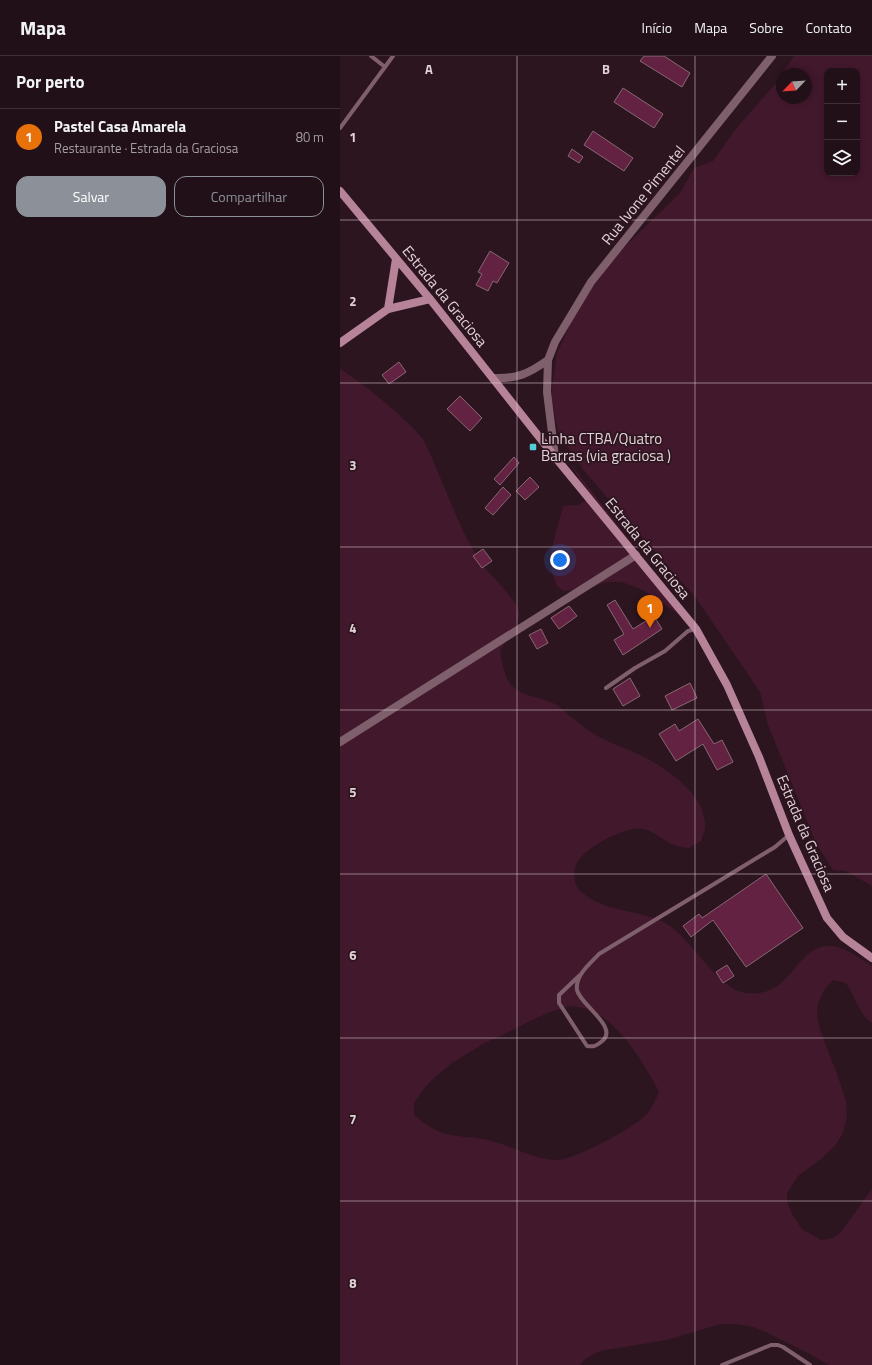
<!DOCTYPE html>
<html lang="pt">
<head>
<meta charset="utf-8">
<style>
  body { margin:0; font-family:"Titillium Web",sans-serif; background:#291920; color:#f1f3f6 }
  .controls { position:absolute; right:12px; top:12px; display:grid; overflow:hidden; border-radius:8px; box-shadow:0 2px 6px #0003 }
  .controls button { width:36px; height:36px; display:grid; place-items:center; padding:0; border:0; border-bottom:1px solid #3e3036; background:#211017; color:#f1f3f6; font:20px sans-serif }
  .compass { position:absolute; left:436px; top:12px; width:36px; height:36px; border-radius:50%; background:#211017; box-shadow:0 2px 6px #0003; rotate:245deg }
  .you { position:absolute; left:220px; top:504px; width:14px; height:14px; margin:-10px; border:3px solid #fff; border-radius:50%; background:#1a73e8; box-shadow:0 0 0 6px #1a73e833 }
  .badge { display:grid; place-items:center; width:26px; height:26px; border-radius:50%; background:#8c9099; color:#fff; font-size:13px; font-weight:700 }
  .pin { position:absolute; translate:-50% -33px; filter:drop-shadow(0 1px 2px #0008) }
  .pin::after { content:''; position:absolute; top:21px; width:14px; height:12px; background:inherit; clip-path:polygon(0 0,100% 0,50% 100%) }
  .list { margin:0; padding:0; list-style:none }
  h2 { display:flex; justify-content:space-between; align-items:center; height:52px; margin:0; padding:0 16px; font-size:17px }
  h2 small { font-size:13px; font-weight:400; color:#a29da1 }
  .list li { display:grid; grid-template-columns:26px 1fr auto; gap:12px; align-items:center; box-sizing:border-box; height:56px; padding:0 16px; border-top:1px solid #3e3036 }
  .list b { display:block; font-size:15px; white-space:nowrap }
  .list p { margin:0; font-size:13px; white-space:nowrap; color:#a29da1 }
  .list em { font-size:13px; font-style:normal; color:#a29da1 }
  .actions { display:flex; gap:8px; padding:12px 16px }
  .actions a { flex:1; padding:9px 0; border:1px solid #8c9099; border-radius:12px; text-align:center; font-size:14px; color:#8c9099 }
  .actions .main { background:#8c9099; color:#fff }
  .icon { flex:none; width:22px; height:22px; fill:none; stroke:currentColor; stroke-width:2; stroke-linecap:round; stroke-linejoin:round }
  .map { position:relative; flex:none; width:532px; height:1309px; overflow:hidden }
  header { display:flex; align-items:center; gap:24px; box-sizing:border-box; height:56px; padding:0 20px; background:#211017; border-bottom:1px solid #3e3036 }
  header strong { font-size:19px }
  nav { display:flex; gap:22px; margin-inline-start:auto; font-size:14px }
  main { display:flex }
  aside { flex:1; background:#211017 }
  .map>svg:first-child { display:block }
</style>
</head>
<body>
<header>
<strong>Mapa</strong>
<nav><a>Início</a><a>Mapa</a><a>Sobre</a><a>Contato</a></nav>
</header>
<main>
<aside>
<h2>Por perto<small></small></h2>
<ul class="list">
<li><span class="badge" style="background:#e8710a">1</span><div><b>Pastel Casa Amarela</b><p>Restaurante · Estrada da Graciosa</p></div><em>80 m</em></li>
</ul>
<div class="actions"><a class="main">Salvar</a><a>Compartilhar</a></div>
</aside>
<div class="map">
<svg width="532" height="1309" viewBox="0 0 532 1309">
  <rect width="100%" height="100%" fill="#2c151f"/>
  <path fill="#42182c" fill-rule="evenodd" d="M 454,0 L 532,0 L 532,830 L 506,815 L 493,814 L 476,787 L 428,669 L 420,636 L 356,542 L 244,415 L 218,376 L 211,339 L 217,297 L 239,250 L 274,201 L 340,137 L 354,112 L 373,105 L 395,74 L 436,27 L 442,18 L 442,42 L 466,42 L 466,18 L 442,18 ZM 487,15 L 517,15 L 517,117 L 487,117 Z
    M 0,313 C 27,330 62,359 83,383 C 104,424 116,470 142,508 C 149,518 178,545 179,556 C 180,569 167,584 160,594 C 162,606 164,622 173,631 C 184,641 202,641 215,648 C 221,651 226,657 231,661 C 241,669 250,676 261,682 C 276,690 292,694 306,702 C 330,715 368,741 365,773 C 364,777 362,781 361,785 L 349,792 C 344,791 338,791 334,789 C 324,785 315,776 304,773 C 287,769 248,790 238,805 C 233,812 233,823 237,831 C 239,835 244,838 248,841 C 272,857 303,854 327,868 C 351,882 379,935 406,937 C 411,937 419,938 424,936 C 429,935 436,931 440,928 C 456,915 467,888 491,890 C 506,891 520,903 532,910 L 532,967 C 521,961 514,939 506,927 L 493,924 L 484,934 L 478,948 L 477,959 L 480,974 L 497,1018 L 506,1045 L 507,1060 L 503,1077 L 495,1090 L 481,1103 L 458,1120 L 447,1137 L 447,1146 L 453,1160 L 462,1173 L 481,1184 L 493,1182 L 501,1176 L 532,1133 L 532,1309 L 489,1309 L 466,1296 L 428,1277 L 413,1271 L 397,1268 L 380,1268 L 327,1284 L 260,1295 L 245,1303 L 240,1309 L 0,1309 ZM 229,950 C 235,951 242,951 247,953 C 280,965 303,1007 319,1035 C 316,1044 312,1052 306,1059 C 294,1072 234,1104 217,1104 C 193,1104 171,1089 148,1084 C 134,1081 119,1081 106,1078 C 94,1075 84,1067 74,1059 L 74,1047 L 82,1035 L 93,1023 L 112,1007 L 143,988 L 207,957 Z
    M 230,407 L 303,502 L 361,573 L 303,534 L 282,526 L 268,526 L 238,534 L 223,535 L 217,530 L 211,514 L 211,495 L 223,450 L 238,449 L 247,444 L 248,438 Z"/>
  <path fill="#642243" stroke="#866874" d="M 304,0 L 324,0 L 350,17 L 342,31 L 300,5 Z
    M 283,32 L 323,58 L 314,72 L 274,46 Z
    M 253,75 L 293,102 L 284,115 L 244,89 Z
    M 232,93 L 243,101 L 239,107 L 228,100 Z
    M 150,195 L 169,207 L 157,227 L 153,225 L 148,235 L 136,229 L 142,218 L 138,216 Z
    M 59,306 L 66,316 L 49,328 L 42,319 Z
    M 120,340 L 142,362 L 130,375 L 107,353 Z
    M 174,401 L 179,407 L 160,429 L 154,423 Z
    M 190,421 L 199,431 L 185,444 L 176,435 Z
    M 163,431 L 171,439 L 153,459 L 145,452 Z
    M 143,493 L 152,505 L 142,512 L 133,500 Z
    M 275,544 L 293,573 L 314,560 L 322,573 L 283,599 L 274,584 L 284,578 L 267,549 Z
    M 229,550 L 237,560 L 219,573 L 211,562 Z
    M 201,573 L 208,587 L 197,593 L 189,579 Z
    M 290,622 L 300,640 L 283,650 L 273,633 Z
    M 350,627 L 357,642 L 332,654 L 325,640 Z
    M 358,663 L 374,688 L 382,684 L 393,706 L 377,714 L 363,688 L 336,705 L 319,678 L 335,668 L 339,675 Z
    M 426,818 L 463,872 L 406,911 L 373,864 L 351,881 L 343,870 L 359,858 L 362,862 Z
    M 387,909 L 394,920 L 383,927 L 376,916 Z"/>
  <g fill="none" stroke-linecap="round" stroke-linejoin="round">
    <path stroke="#7f5f6c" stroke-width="4" d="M 45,11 L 53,0
      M 0,72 L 45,11 L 31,0
      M 266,632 L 295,612 L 325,595 L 348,575 L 355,573
      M 240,919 L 219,939 L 219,947 L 247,990 C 254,991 256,990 261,986 C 281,972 240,949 237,934 C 235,919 250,908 259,898 L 435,791 L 449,779
      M 382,1309 L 431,1289 L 438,1289 L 443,1291 L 470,1309"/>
    <path stroke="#7f5f6c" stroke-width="8" d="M 153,322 C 177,323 188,318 208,304
      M 215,401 L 207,336 L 208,304 L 215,286 L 251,226 L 432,0
      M 0,686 L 296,499"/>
    <path stroke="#b78399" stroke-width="8" d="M 0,135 L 90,243 L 215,401 L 356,573 L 387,629 L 419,701 L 449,779 L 487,862 L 503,881 L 532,902
      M 48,253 L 56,203
      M 0,287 L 48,253 L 90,243"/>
  </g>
  <path fill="none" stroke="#e2d1d7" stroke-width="1" stroke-opacity="0.55" d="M 177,0 L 177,1309M 355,0 L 355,1309M 0,164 L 532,164M 0,327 L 532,327M 0,491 L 532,491M 0,654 L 532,654M 0,818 L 532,818M 0,982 L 532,982M 0,1145 L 532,1145"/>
  <rect fill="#52ccd5" stroke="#2c151f" stroke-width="1.5" x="189" y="387" width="8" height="8" rx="2"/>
  <g text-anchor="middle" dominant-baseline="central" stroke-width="3.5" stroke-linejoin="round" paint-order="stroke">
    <g font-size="15" fill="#e2d1d7" stroke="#2c151f">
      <text transform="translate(303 139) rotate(-51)">Rua Ivone Pimentel</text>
      <text transform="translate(105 240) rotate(51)">Estrada da Graciosa</text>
      <text transform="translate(308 492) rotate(51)">Estrada da Graciosa</text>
      <text transform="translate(466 777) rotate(67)">Estrada da Graciosa</text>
    </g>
    <g font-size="15" fill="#e2d1d7" stroke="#2c151f" text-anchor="start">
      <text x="201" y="382">Linha CTBA/Quatro<tspan x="201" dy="17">Barras (via graciosa )</tspan></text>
    </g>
  </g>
  <g font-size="13" text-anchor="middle" font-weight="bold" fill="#e2d1d7" stroke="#2c151f" stroke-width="3.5" stroke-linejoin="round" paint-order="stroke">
    <text x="89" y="18">A</text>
    <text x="266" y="18">B</text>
    <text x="13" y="86">1</text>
    <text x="13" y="250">2</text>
    <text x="13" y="414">3</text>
    <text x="13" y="577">4</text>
    <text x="13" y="741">5</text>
    <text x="13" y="904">6</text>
    <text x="13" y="1068">7</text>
    <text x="13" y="1232">8</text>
  </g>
</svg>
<div class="controls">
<button>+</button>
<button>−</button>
<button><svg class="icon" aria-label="layers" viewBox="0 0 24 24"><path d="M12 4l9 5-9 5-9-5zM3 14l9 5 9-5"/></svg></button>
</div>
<svg class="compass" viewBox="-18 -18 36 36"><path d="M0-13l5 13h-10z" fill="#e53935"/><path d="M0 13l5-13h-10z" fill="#a29da1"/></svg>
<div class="you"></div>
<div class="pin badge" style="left:310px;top:572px;background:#e8710a">1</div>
</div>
</main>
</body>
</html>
